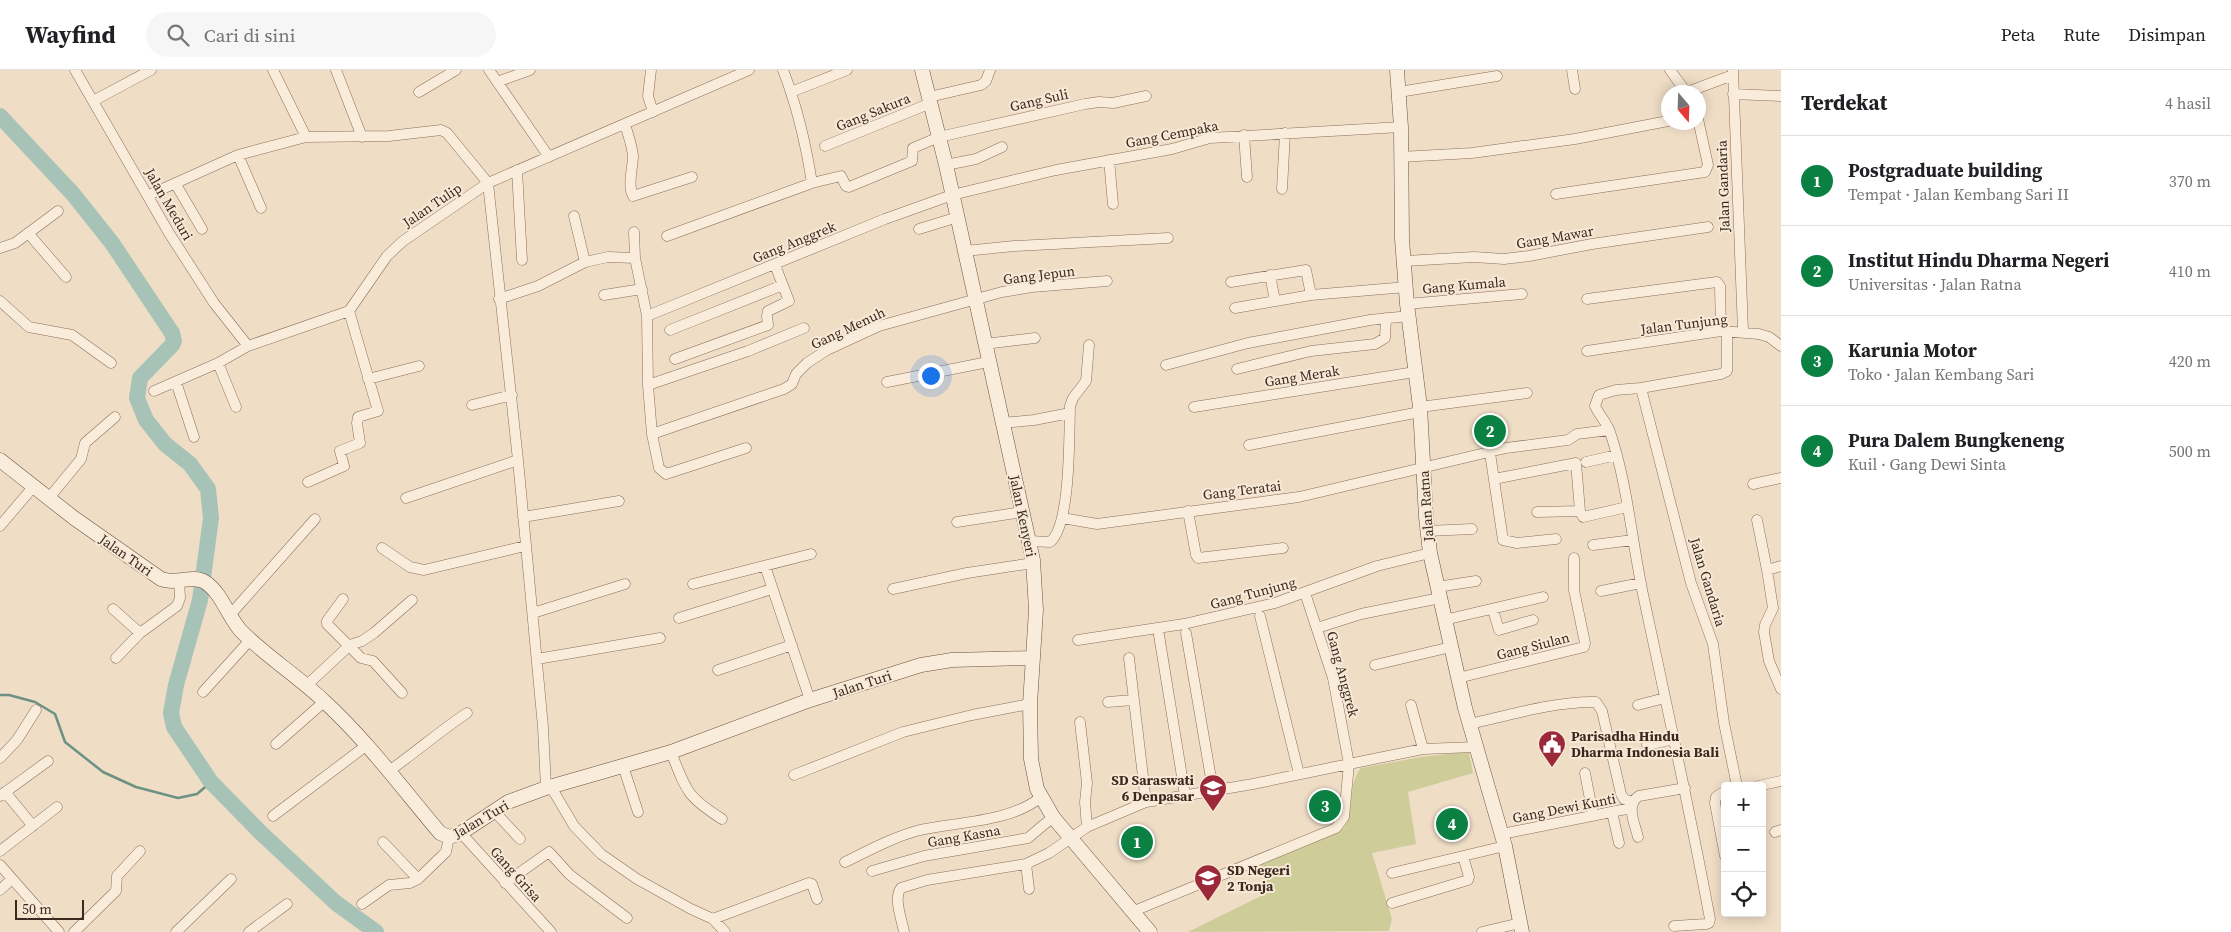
<!DOCTYPE html>
<html lang="id">
<head>
<meta charset="utf-8">
<style>
  body { margin:0; font-family:"Source Serif 4",serif; background:#f6f6f6; color:#202124 }
  .controls { position:absolute; right:15px; bottom:15px; display:grid; overflow:hidden; border-radius:5px; box-shadow:0 2px 12px #0003 }
  .controls button { width:45px; height:45px; display:grid; place-items:center; padding:0; border:0; border-bottom:1px solid #e0e0e0; background:#fff; color:#202124; font:25px sans-serif }
  .compass { position:absolute; left:1661px; top:15px; width:45px; height:45px; border-radius:50%; background:#fff; box-shadow:0 2px 12px #0003; rotate:161deg }
  .scale { position:absolute; left:15px; bottom:12px; width:69px; box-sizing:border-box; padding-left:5px; border:2px solid #3b291f; border-top:0; font-size:14px; line-height:18px; white-space:nowrap; color:#3b291f; -webkit-text-stroke:4px #f7e9d6; paint-order:stroke }
  .you { position:absolute; left:930px; top:305px; width:18px; height:18px; margin:-12px; border:4px solid #fff; border-radius:50%; background:#1a73e8; box-shadow:0 0 0 8px #1a73e833 }
  .badge { display:grid; place-items:center; width:32px; height:32px; border-radius:50%; background:#0b8043; color:#fff; font-size:16px; font-weight:700 }
  .pin { position:absolute; translate:-50% -50%; border:2px solid #fff; box-shadow:0 1px 5px #0006 }
  .list { margin:0; padding:0; list-style:none }
  h2 { display:flex; justify-content:space-between; align-items:center; height:65px; margin:0; padding:0 20px; font-size:21px }
  h2 small { font-size:16px; font-weight:400; color:#757577 }
  .list li { display:grid; grid-template-columns:32px 1fr auto; gap:15px; align-items:center; box-sizing:border-box; height:90px; padding:0 20px; border-top:1px solid #e0e0e0 }
  .list b { display:block; font-size:19px; white-space:nowrap }
  .list p { margin:0; font-size:16px; white-space:nowrap; color:#757577 }
  .list em { font-size:16px; font-style:normal; color:#757577 }
  .icon { flex:none; width:28px; height:28px; fill:none; stroke:currentColor; stroke-width:2; stroke-linecap:round; stroke-linejoin:round }
  .map { position:relative; flex:none; width:1781px; height:862px; overflow:hidden }
  header { display:flex; align-items:center; gap:30px; box-sizing:border-box; height:70px; padding:0 25px; background:#fff; border-bottom:1px solid #e0e0e0 }
  header strong { font-size:24px }
  nav { display:flex; gap:28px; margin-inline-start:auto; font-size:18px }
  .search { width:350px; height:45px; background:#f6f6f6; display:flex; align-items:center; gap:12px; box-sizing:border-box; padding:0 18px; border-radius:28px; color:#757577; font-size:19px }
  main { display:flex }
  aside { flex:1; background:#fff }
  .map>svg:first-child { display:block }
</style>
</head>
<body>
<header>
<strong>Wayfind</strong>
<div class="search"><svg class="icon" aria-label="search" viewBox="0 0 24 24"><circle cx="10" cy="10" r="6"/><path d="M15 15l6 6"/></svg>Cari di sini</div>
<nav><a>Peta</a><a>Rute</a><a>Disimpan</a></nav>
</header>
<main>
<div class="map">
<svg width="1781" height="862" viewBox="0 0 1781 862">
  <rect width="100%" height="100%" fill="#efddc6"/>
  <path fill="#cecd99" d="M 1457,683 L 1469,683 L 1473,703 L 1408,722 L 1416,774 L 1372,783 L 1392,849 L 1389,861 L 1188,862 L 1267,823 L 1259,794 L 1344,758 C 1355,740 1347,715 1361,698 L 1421,687 Z"/>
  <g fill="none" stroke-linecap="round" stroke-linejoin="round">
    <path stroke="#6d9284" stroke-width="2.5" d="M 0,625 L 9,625 L 35,632 L 55,644 L 65,672 L 103,702 L 136,717 L 178,728 L 197,724 L 211,712"/>
    <path stroke="#a7c3b7" stroke-width="16" d="M 0,46 L 73,124 L 112,173 L 172,263 L 174,271 L 172,275 L 140,308 L 137,328 L 146,350 L 165,374 L 190,394 L 208,419 L 211,448 L 200,530 L 176,615 L 171,643 L 174,657 L 211,712 L 261,763 L 336,833 L 376,862"/>
    <g stroke="#8b6e5b" stroke-width="11">
      <path id="street" d="M 75,0 L 169,163 L 214,233 L 248,276
        M 273,0 L 306,67
        M 336,0 L 362,67
        M 489,0 L 549,87
        M 651,0 L 648,26 L 653,42
        M 1572,0 L 1575,19
        M 1670,0 L 1686,22
        M 1733,0 L 1743,261
        M 497,12 L 530,0
        M 419,22 L 456,0
        M 791,22 L 847,0
        M 1399,22 L 1497,6
        M 1687,22 L 1733,5
        M 1733,24 L 1781,26
        M 929,27 L 981,15 L 986,11 L 990,0
        M 93,31 L 151,0
        M 625,54 C 628,65 632,75 633,86 C 633,98 627,115 633,126 L 692,107
        M 1244,65 L 1247,107
        M 825,76 L 931,33
        M 238,85 L 261,138
        M 1400,87 L 1472,83 L 1575,69 L 1668,51
        M 1109,90 L 1113,134
        M 946,95 L 976,89 L 1002,77
        M 517,100 L 522,190
        M 175,113 L 202,159
        M 812,113 L 841,106 L 846,116 L 849,117 L 912,91 L 913,78 L 939,67 L 1085,34 L 1099,32 L 1113,33 L 1146,26
        M 1282,119 L 1285,63
        M 1556,124 L 1705,102 L 1708,95 L 1698,49
        M 149,125 L 238,85 L 306,67 L 389,66 L 441,60 L 447,63 L 488,113 L 518,390 L 543,657 L 546,718
        M 574,146 L 585,192
        M 919,159 L 958,147
        M 634,162 L 635,188 L 647,246 L 648,315 L 652,364 L 659,398 L 666,404 L 746,378
        M 28,163 L 66,207
        M 667,166 L 812,113 C 806,75 797,36 783,0
        M 0,178 L 15,173 L 58,141
        M 965,181 L 1014,176 L 1168,168
        M 1405,191 L 1474,187 L 1504,189 L 1529,186 L 1592,174 L 1708,157
        M 1270,205 L 1275,231
        M 1231,212 L 1306,200 L 1311,225
        M 604,225 L 642,219
        M 499,229 L 538,216 L 585,192 L 608,187 L 635,188
        M 1587,229 L 1717,212 L 1720,216 L 1721,261
        M 0,231 L 29,257 L 72,265 L 111,293
        M 1407,234 L 1522,224
        M 1235,238 L 1311,225 L 1407,217
        M 647,246 L 885,149 L 952,125 L 1056,100 L 1172,79 L 1210,68 L 1401,57
        M 670,260 L 783,215
        M 984,274 L 1035,268
        M 1587,281 L 1721,261 L 1759,264 L 1769,267 L 1781,276
        M 675,289 L 768,255 L 767,246 L 768,241 L 789,231 L 775,195
        M 218,293 L 236,337
        M 1166,295 L 1248,273 L 1370,250 L 1409,246
        M 1237,299 L 1311,281 L 1375,274 L 1385,268 L 1386,248
        M 368,309 L 419,296
        M 176,312 L 194,367
        M 887,312 L 988,292
        M 648,315 L 748,281 L 804,258
        M 1641,318 L 1691,513 L 1713,574 L 1724,653 L 1737,716
        M 154,321 L 218,293 L 248,276 L 349,241 L 387,186 L 403,171 L 488,113 L 749,0
        M 472,335 L 512,325
        M 1194,337 L 1415,302
        M 1420,337 L 1527,323
        M 1002,353 L 1034,350 L 1070,343
        M 652,364 L 784,319 L 792,314 L 796,304 L 807,293 L 827,280 L 879,256 L 1002,222 L 1032,217 L 1107,211
        M 1249,375 L 1420,342
        M 1490,383 L 1503,470 L 1517,473 L 1556,469
        M 1586,392 L 1617,385
        M 1494,409 L 1576,393 L 1580,441 L 1583,447 L 1627,437
        M 308,412 L 344,396 L 340,381 L 360,373 L 357,353 L 358,347 L 378,341 L 349,241
        M 1753,414 L 1781,408
        M 49,428 L 81,389 L 85,373 L 115,347
        M 406,428 L 518,390
        M 1188,441 L 1196,485 L 1198,488 L 1283,478
        M 1537,442 L 1580,441
        M 523,447 L 619,431
        M 1062,448 L 1097,454 L 1299,427 L 1506,378 L 1568,370 L 1577,364 L 1609,360
        M 1757,450 L 1767,500
        M 957,452 L 1022,442
        M 0,456 L 34,416
        M 1427,461 L 1472,459
        M 1029,471 L 1050,472 C 1071,456 1069,364 1070,336 L 1073,328 L 1086,311 L 1089,275
        M 1593,475 L 1633,470
        M 382,478 L 410,497 L 424,500 L 525,476
        M 765,496 L 810,630
        M 1781,496 L 1767,500 L 1773,538 L 1765,555 L 1764,562 L 1769,591 L 1781,619
        M 693,514 L 811,484
        M 1437,517 L 1476,511
        M 893,519 L 967,503 L 1033,493
        M 1601,521 L 1641,513
        M 343,529 L 327,551 L 327,554 L 361,588 L 373,591 L 402,623
        M 113,539 L 140,563
        M 1493,540 L 1499,560 L 1533,550
        M 533,543 L 625,514
        M 230,545 L 315,449
        M 1260,546 L 1299,704
        M 679,548 L 772,519
        M 1444,550 L 1543,527
        M 1317,558 L 1361,544 L 1440,528
        M 1186,563 L 1213,720
        M 1159,565 L 1185,725
        M 1078,570 L 1184,554 L 1275,533 L 1377,496 L 1430,483
        M 116,588 L 140,563 L 177,536 L 180,528 L 179,510
        M 1129,588 L 1146,732
        M 537,589 L 660,568
        M 1375,595 L 1451,577
        M 718,600 L 792,575
        M 1458,608 L 1584,577 L 1585,573 L 1574,520 L 1574,488
        M 307,615 L 350,575 L 362,571 L 374,563 L 412,530
        M 203,622 L 251,569
        M 1108,632 L 1133,630
        M 1411,635 L 1423,679
        M 1638,635 L 1665,628
        M 1080,652 L 1087,713 L 1085,732 L 1087,757
        M 1470,654 C 1510,645 1556,631 1596,632 L 1602,641 L 1621,724 L 1624,729 L 1632,732
        M 276,674 L 325,631
        M 1647,675 L 1674,669
        M 671,682 C 686,720 686,726 722,749
        M 0,688 L 17,670 L 36,640
        M 623,696 L 638,742
        M 389,701 C 416,682 440,661 467,643
        M 1585,703 L 1593,745
        M 794,705 L 903,662 L 972,645 L 1030,634
        M 1758,716 L 1781,711
        M 551,717 L 574,756 L 601,784 L 637,809 L 691,839 L 713,849 L 725,862
        M 1725,721 L 1716,727 L 1715,733 L 1725,786
        M 5,722 L 33,756
        M 0,726 L 48,691
        M 494,741 L 520,769
        M 1612,742 L 1619,773
        M 273,746 L 367,675
        M 1775,762 L 1781,760
        M 461,763 L 551,862
        M 1502,764 L 1631,738
        M 1638,767 C 1635,754 1625,735 1639,726 L 1685,718
        M 383,772 L 418,809
        M 0,781 L 57,737
        M 845,792 C 870,780 893,767 920,760 C 957,752 1011,752 1041,727
        M 1026,794 L 1029,819
        M 0,795 L 59,862
        M 872,801 L 924,786 L 1028,768 L 1053,747
        M 1392,803 L 1505,776
        M 505,813 L 549,782 L 570,805 L 627,848
        M 0,820 L 12,809
        M 1392,833 L 1468,810 L 1469,807 L 1463,786
        M 362,834 L 389,815 L 410,813 L 418,809 L 446,782 L 449,767
        M 1134,841 L 1336,758 L 1344,747 L 1349,694 L 1423,679 L 1476,677
        M 713,849 L 809,813 L 812,814 L 817,829
        M 1674,856 L 1706,854 L 1709,853 L 1710,849 C 1690,742 1667,636 1644,529 C 1632,474 1628,415 1610,362 C 1606,351 1599,345 1595,336 L 1599,325 L 1616,320 L 1641,318 L 1721,304 L 1727,301 L 1727,262
        M 74,862 L 116,821 L 117,806 L 140,781
        M 176,862 L 231,809
        M 249,862 L 287,834
        M 904,862 C 902,850 893,828 901,818 L 927,810 L 1026,794 L 1049,783 L 1087,757 L 1146,732 L 1253,714 L 1349,694 L 1333,608 L 1305,523
        M 1482,862 L 1520,853"/>
    </g>
    <g stroke="#6d4f3e" stroke-width="15">
      <path id="secondary" d="M 922,0 L 946,95 L 1033,490 L 1036,540 L 1030,634 L 1031,689 L 1037,719 L 1053,747 L 1150,862
        M 1397,0 L 1401,57 L 1402,169 L 1407,234 L 1420,337 L 1426,447 L 1430,483 L 1465,638 L 1505,776 L 1522,862
        M 0,390 L 74,448 L 161,509 C 175,515 193,504 205,512 C 222,523 228,547 241,561 C 267,587 299,607 325,632 C 368,672 402,718 440,763 L 449,767 L 461,763 L 508,732 L 546,718 L 671,682 L 810,630 L 921,595 L 952,590 L 1031,588"/>
    </g>
    <use href="#street" stroke="#faecda" stroke-width="10"/>
    <use href="#secondary" stroke="#faecda" stroke-width="14"/>
  </g>
  <defs>
    <g id="civic-pin" transform="scale(1.4375)"><path d="M0 17L-7.5 6A9.5 9.5 0 1 1 7.5 6Z" fill="#9c293a" stroke="#f7e9d6"/><path d="M-.6-6.5H3V-4.5H.6V-3L4-1V1h2V6H-6V1h2V-1L-.6-3ZM-1.2 2.5V6h2.4V2.5Z" fill="#fff"/></g>
    <g id="school-pin" transform="scale(1.4375)"><path d="M0 17L-7.5 6A9.5 9.5 0 1 1 7.5 6Z" fill="#9c293a" stroke="#f7e9d6"/><path d="M0-5L7-2L0 1L-7-2ZM-4 1L0 2.5L4 1V4Q0 6-4 4Z" fill="#fff"/></g>
  </defs>
  <g fill-rule="evenodd">
    <use href="#civic-pin" x="1552" y="674"/>
    <use href="#school-pin" x="1213" y="718"/>
    <use href="#school-pin" x="1208" y="808"/>
  </g>
  <g text-anchor="middle" dominant-baseline="central" stroke-width="4" stroke-linejoin="round" paint-order="stroke">
    <g font-size="14" fill="#3b291f" stroke="#f7e9d6">
      <text transform="translate(1039 30) rotate(-13)">Gang Suli</text>
      <text transform="translate(873 42) rotate(-22)">Gang Sakura</text>
      <text transform="translate(1172 64) rotate(-11)">Gang Cempaka</text>
      <text transform="translate(1723 116) rotate(-92)">Jalan Gandaria</text>
      <text transform="translate(169 134) rotate(60)">Jalan Meduri</text>
      <text transform="translate(432 135) rotate(-34)">Jalan Tulip</text>
      <text transform="translate(1555 167) rotate(-10)">Gang Mawar</text>
      <text transform="translate(794 172) rotate(-22)">Gang Anggrek</text>
      <text transform="translate(1039 205) rotate(-7)">Gang Jepun</text>
      <text transform="translate(1464 215) rotate(-5)">Gang Kumala</text>
      <text transform="translate(1684 254) rotate(-7)">Jalan Tunjung</text>
      <text transform="translate(848 258) rotate(-25)">Gang Menuh</text>
      <text transform="translate(1302 306) rotate(-9)">Gang Merak</text>
      <text transform="translate(1242 420) rotate(-7)">Gang Teratai</text>
      <text transform="translate(1426 436) rotate(-94)">Jalan Ratna</text>
      <text transform="translate(1023 446) rotate(78)">Jalan Kenyeri</text>
      <text transform="translate(126 485) rotate(35)">Jalan Turi</text>
      <text transform="translate(1708 512) rotate(73)">Jalan Gandaria</text>
      <text transform="translate(1253 523) rotate(-15)">Gang Tunjung</text>
      <text transform="translate(1533 576) rotate(-14)">Gang Siulan</text>
      <text transform="translate(1343 604) rotate(75)">Gang Anggrek</text>
      <text transform="translate(862 614) rotate(-18)">Jalan Turi</text>
      <text transform="translate(1564 738) rotate(-11)">Gang Dewi Kunti</text>
      <text transform="translate(481 749) rotate(-30)">Jalan Turi</text>
      <text transform="translate(964 766) rotate(-10)">Gang Kasna</text>
      <text transform="translate(516 804) rotate(48)">Gang Grisa</text>
    </g>
    <g font-size="14" font-weight="bold" fill="#3b291f" stroke="#f7e9d6" text-anchor="start">
      <text x="1571" y="666">Parisadha Hindu<tspan x="1571" dy="16">Dharma Indonesia Bali</tspan></text>
      <text x="1194" y="710" text-anchor="end">SD Saraswati<tspan x="1194" dy="16">6 Denpasar</tspan></text>
      <text x="1227" y="800">SD Negeri<tspan x="1227" dy="16">2 Tonja</tspan></text>
    </g>
  </g>
</svg>
<div class="controls">
<button>+</button>
<button>−</button>
<button><svg class="icon" aria-label="locate" viewBox="0 0 24 24"><circle cx="12" cy="12" r="6"/><path d="M12 2v4M12 18v4M2 12h4M18 12h4"/></svg></button>
</div>
<svg class="compass" viewBox="-18 -18 36 36"><path d="M0-13l5 13h-10z" fill="#e53935"/><path d="M0 13l5-13h-10z" fill="#757577"/></svg>
<div class="scale">50 m</div>
<div class="you"></div>
<div class="pin badge" style="left:1137px;top:772px">1</div>
<div class="pin badge" style="left:1490px;top:361px">2</div>
<div class="pin badge" style="left:1325px;top:736px">3</div>
<div class="pin badge" style="left:1452px;top:754px">4</div>
</div>
<aside>
<h2>Terdekat<small>4 hasil</small></h2>
<ul class="list">
<li><span class="badge">1</span><div><b>Postgraduate building</b><p>Tempat · Jalan Kembang Sari II</p></div><em>370 m</em></li>
<li><span class="badge">2</span><div><b>Institut Hindu Dharma Negeri</b><p>Universitas · Jalan Ratna</p></div><em>410 m</em></li>
<li><span class="badge">3</span><div><b>Karunia Motor</b><p>Toko · Jalan Kembang Sari</p></div><em>420 m</em></li>
<li><span class="badge">4</span><div><b>Pura Dalem Bungkeneng</b><p>Kuil · Gang Dewi Sinta</p></div><em>500 m</em></li>
</ul>
</aside>
</main>
</body>
</html>
